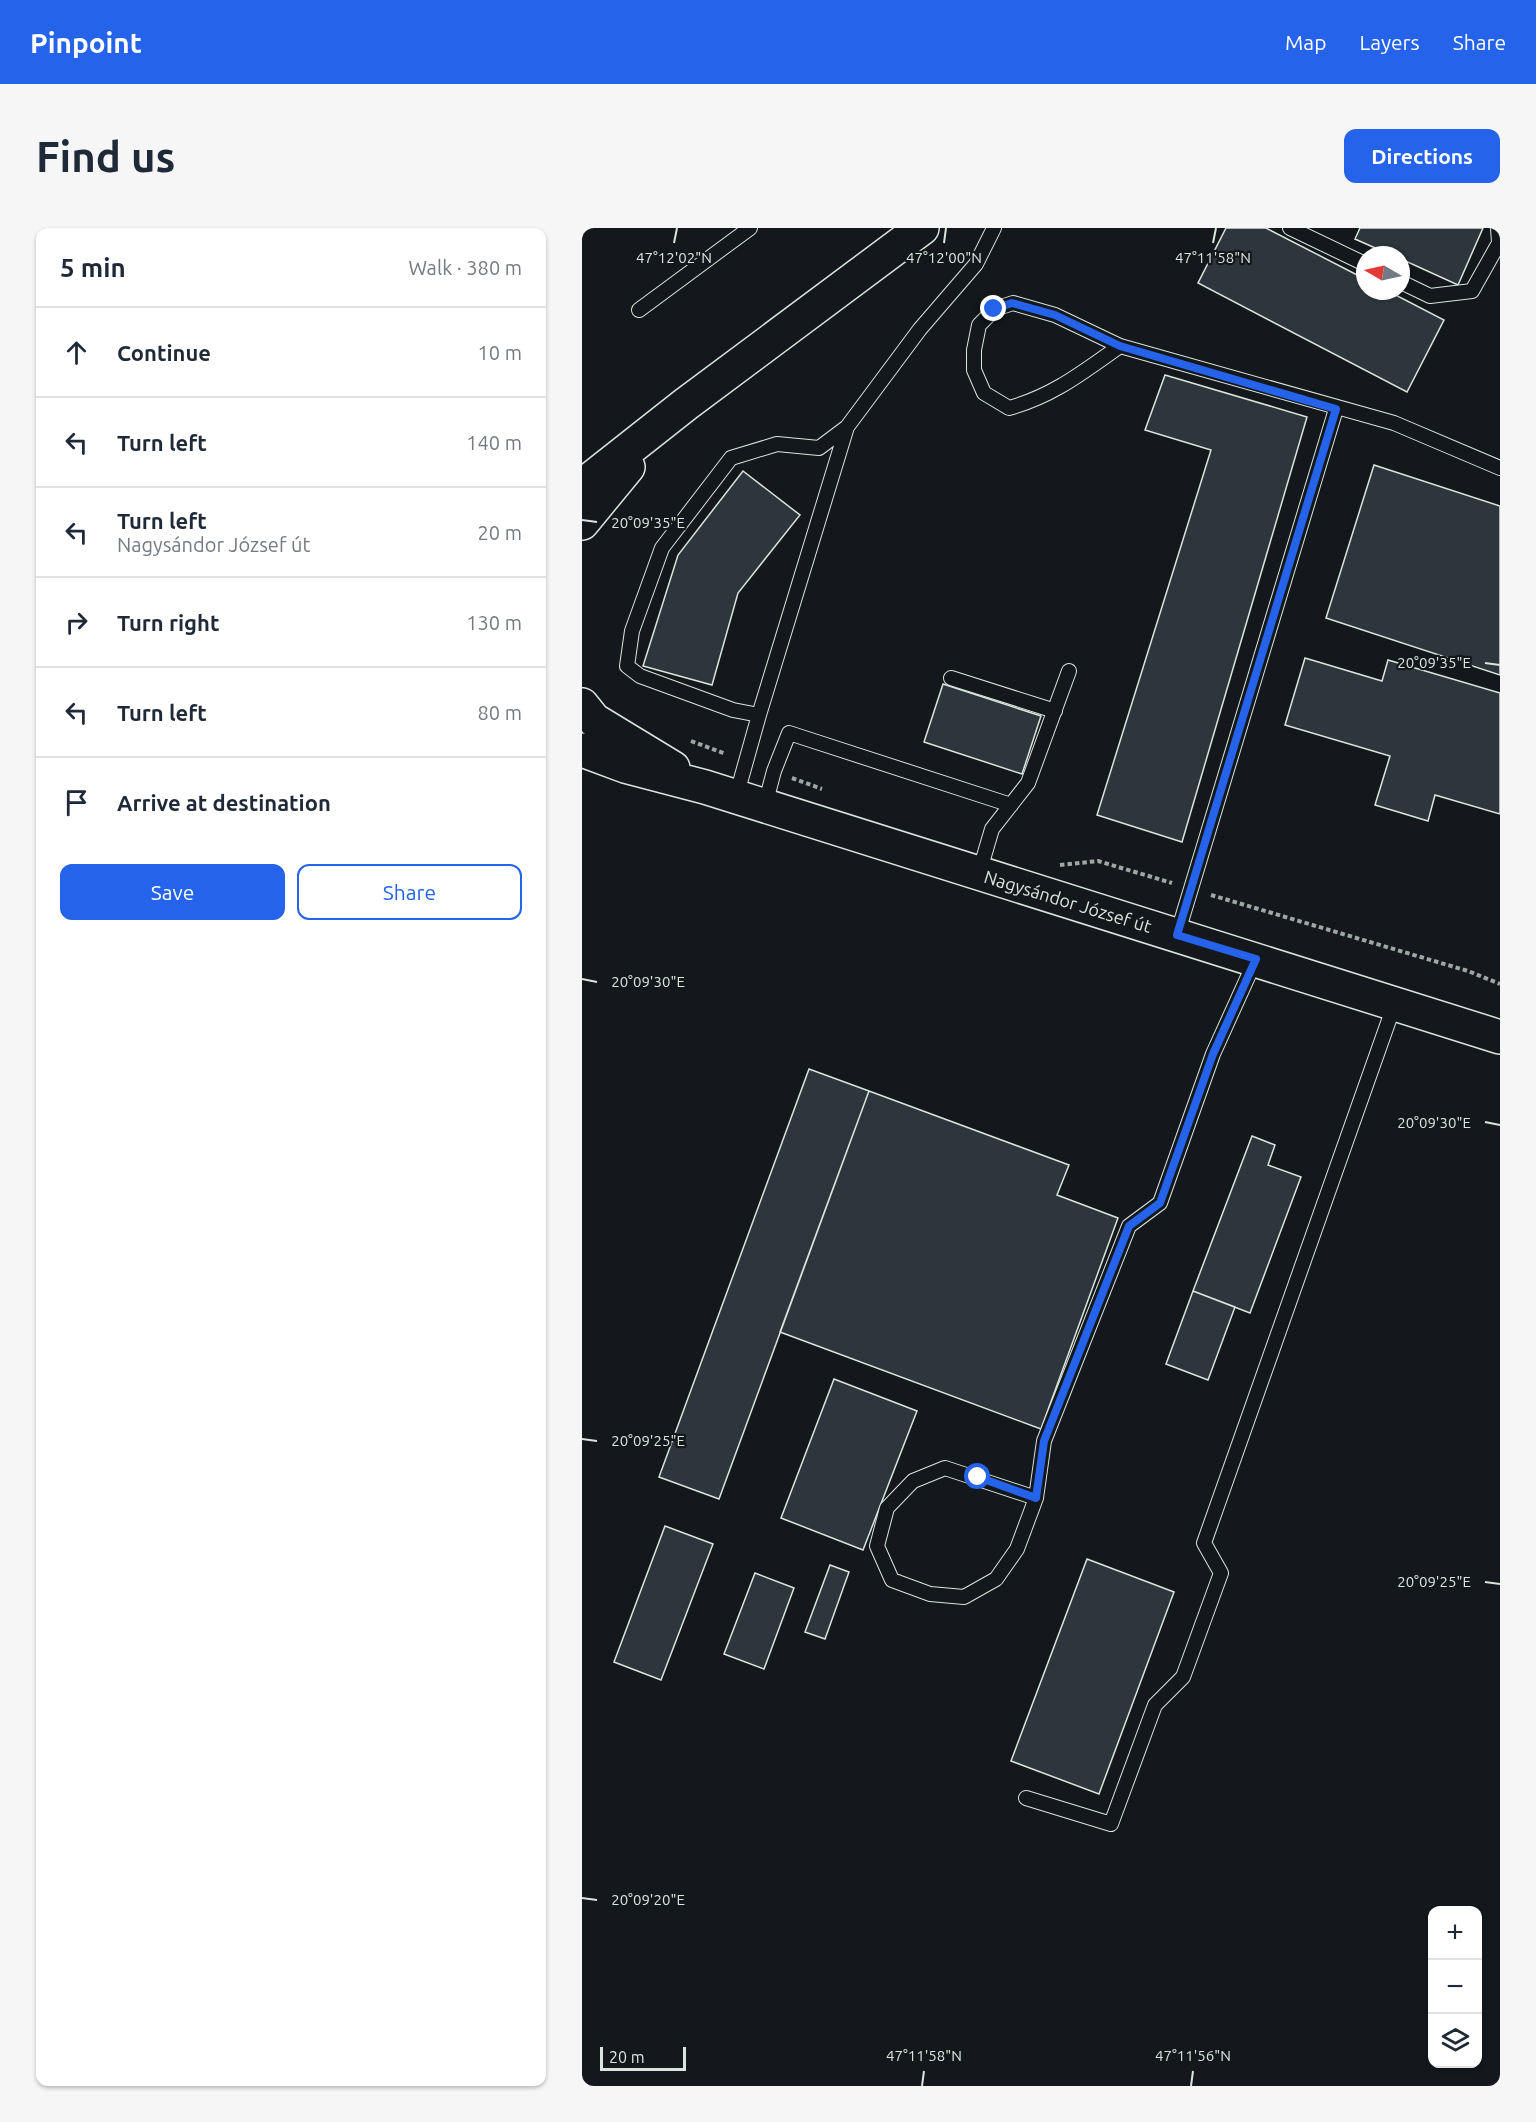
<!DOCTYPE html>
<html lang="en">
<head>
<meta charset="utf-8">
<style>
  body { margin:0; font-family:Ubuntu,sans-serif; background:#f6f6f7; color:#1f2937 }
  .controls { position:absolute; right:18px; bottom:18px; display:grid; overflow:hidden; border-radius:12px; box-shadow:0 2px 4px #0004 }
  .controls button { width:54px; height:54px; display:grid; place-items:center; padding:0; border:0; border-bottom:2px solid #e0e1e3; background:#fff; color:#1f2937; font:30px sans-serif }
  .compass { position:absolute; left:774px; top:18px; width:54px; height:54px; border-radius:50%; background:#fff; box-shadow:0 2px 4px #0004; rotate:279deg }
  .scale { position:absolute; left:18px; bottom:15px; width:86px; box-sizing:border-box; padding-left:6px; border:3px solid #d8e6dc; border-top:0; font-size:16px; line-height:21px; white-space:nowrap; color:#d8e6dc; -webkit-text-stroke:4px #14181c; paint-order:stroke }
  .stop { position:absolute; width:18px; height:18px; margin:-14px; border:4px solid #2563eb; border-radius:50%; background:#fff }
  .stop.end { background:#2563eb; border-color:#fff; box-shadow:0 2px 6px #0008 }
  .list { margin:0; padding:0; list-style:none }
  h2 { display:flex; justify-content:space-between; align-items:center; height:78px; margin:0; padding:0 24px; font-size:26px }
  h2 small { font-size:20px; font-weight:400; color:#747a83 }
  .list li { display:grid; grid-template-columns:39px 1fr auto; gap:18px; align-items:center; box-sizing:border-box; height:90px; padding:0 24px; border-top:2px solid #e0e1e3 }
  .list b { display:block; font-size:22px; white-space:nowrap }
  .list p { margin:0; font-size:20px; white-space:nowrap; color:#747a83 }
  .list em { font-size:20px; font-style:normal; color:#747a83 }
  .actions { display:flex; gap:12px; padding:18px 24px }
  .actions a { flex:1; padding:14px 0; border:2px solid #2563eb; border-radius:12px; text-align:center; font-size:21px; color:#2563eb }
  .actions .main { background:#2563eb; color:#fff }
  .icon { flex:none; width:33px; height:33px; fill:none; stroke:currentColor; stroke-width:2; stroke-linecap:round; stroke-linejoin:round }
  .map { position:relative; flex:none; width:918px; height:1858px; overflow:hidden; border-radius:12px }
  header { display:flex; align-items:center; gap:36px; box-sizing:border-box; height:84px; padding:0 30px; background:#2563eb; color:#fff }
  header strong { font-size:28px }
  nav { display:flex; gap:33px; margin-inline-start:auto; font-size:21px }
  .intro { display:flex; align-items:center; justify-content:space-between; box-sizing:border-box; height:144px; padding:0 36px }
  h1 { margin:0; font-size:42px }
  .button { padding:15px 27px; border-radius:12px; background:#2563eb; color:#fff; font-size:21px; font-weight:700 }
  main { display:flex; gap:36px; padding:0 36px }
  aside { flex:1; background:#fff; border-radius:12px; box-shadow:0 2px 4px #0004 }
  .map>svg:first-child { display:block }
</style>
</head>
<body>
<header>
<strong>Pinpoint</strong>
<nav><a>Map</a><a>Layers</a><a>Share</a></nav>
</header>
<div class="intro"><h1>Find us</h1><a class="button">Directions</a></div>
<main>
<aside>
<h2>5 min<small>Walk · 380 m</small></h2>
<ul class="list">
<li><svg class="icon" aria-label="ahead" viewBox="0 0 24 24"><path d="M12 20V5M6 11l6-6 6 6"/></svg><div><b>Continue</b></div><em>10 m</em></li>
<li><svg class="icon" aria-label="left" viewBox="0 0 24 24"><path d="M17 20v-9H6M10 6l-5 5 5 5"/></svg><div><b>Turn left</b></div><em>140 m</em></li>
<li><svg class="icon" aria-label="left" viewBox="0 0 24 24"><path d="M17 20v-9H6M10 6l-5 5 5 5"/></svg><div><b>Turn left</b><p>Nagysándor József út</p></div><em>20 m</em></li>
<li><svg class="icon" aria-label="right" viewBox="0 0 24 24"><path d="M7 20v-9h11M14 6l5 5-5 5"/></svg><div><b>Turn right</b></div><em>130 m</em></li>
<li><svg class="icon" aria-label="left" viewBox="0 0 24 24"><path d="M17 20v-9H6M10 6l-5 5 5 5"/></svg><div><b>Turn left</b></div><em>80 m</em></li>
<li><svg class="icon" aria-label="arrive" viewBox="0 0 24 24"><path d="M6 21V4h12l-3 4 3 4H6"/></svg><div><b>Arrive at destination</b></div></li>
</ul>
<div class="actions"><a class="main">Save</a><a>Share</a></div>
</aside>
<div class="map">
<svg width="918" height="1858" viewBox="0 0 918 1858">
  <rect width="100%" height="100%" fill="#14181c"/>
  <path fill="#2c363c" stroke="#d8e6dc" stroke-width="1.5" d="M 644,0 L 684,0 L 783,51 L 783,63 L 806,63 L 862,92 L 825,164 L 616,55 Z
    M 778,0 L 901,0 L 876,57 L 819,31 L 819,27 L 809,27 L 773,11 Z
    M 583,147 L 725,189 L 600,614 L 515,587 L 629,222 L 563,202 Z
    M 792,237 L 918,278 L 918,447 L 744,390 Z
    M 161,243 L 218,287 L 156,365 L 130,457 L 61,438 L 96,327 Z
    M 723,430 L 800,453 L 806,432 L 918,465 L 918,586 L 853,567 L 846,593 L 793,577 L 808,528 L 703,497 Z
    M 361,456 L 459,488 L 440,546 L 342,514 Z
    M 227,841 L 287,863 L 137,1271 L 77,1249 Z
    M 287,863 L 487,937 L 475,967 L 536,990 L 459,1201 L 198,1104 Z
    M 670,908 L 693,917 L 686,937 L 719,949 L 668,1085 L 611,1063 Z
    M 611,1063 L 653,1079 L 626,1152 L 584,1136 Z
    M 252,1151 L 335,1183 L 281,1322 L 199,1290 Z
    M 83,1298 L 131,1316 L 79,1452 L 32,1434 Z
    M 505,1331 L 592,1364 L 517,1566 L 429,1533 Z
    M 248,1337 L 267,1344 L 243,1411 L 223,1404 Z
    M 173,1345 L 212,1360 L 182,1441 L 142,1426 Z"/>
  <g fill="none" stroke-linecap="round" stroke-linejoin="round">
    <g stroke="#d8e6dc" stroke-width="16">
      <path id="service" d="M 708,0 L 783,36
        M 819,54 L 848,68 L 890,63 L 917,15 L 916,0
        M 57,82 L 168,0
        M 538,118 C 501,144 471,168 427,180 L 402,165 L 392,142 L 392,122 L 397,97 L 413,81 L 431,75 L 473,87 L 538,118 L 812,195 L 918,240
        M 265,199 L 177,487 L 151,482 L 58,448 L 45,438 L 50,403 L 80,320 L 149,230 L 195,216 L 237,220 L 265,199 L 338,101 L 394,36 L 412,0
        M 369,450 L 473,483
        M 154,569 L 177,487
        M 183,577 L 192,543 L 207,505 L 429,577
        M 397,645 L 410,601 L 446,555 L 487,443
        M 595,707 L 754,181
        M 454,1270 L 363,1240 L 331,1253 L 305,1280 L 295,1318 L 310,1352 L 348,1366 L 382,1369 L 414,1351 L 435,1321 L 454,1270 L 462,1213 L 547,998 L 578,975 L 631,826 L 674,731
        M 444,1570 L 529,1596 L 573,1477 L 601,1449 L 639,1345 L 622,1315 L 813,775"/>
    </g>
    <g stroke="#d8e6dc" stroke-width="36">
      <path id="tertiary" d="M 0,477 L 12,492 L 91,540
        M 0,522 L 43,538 L 123,559 L 918,809"/>
    </g>
    <g stroke="#d8e6dc" stroke-width="36">
      <path id="primary" d="M 0,258 L 104,176 L 340,0
        M 0,295 L 46,239"/>
    </g>
    <path stroke="#9da8a2" stroke-width="4" stroke-dasharray="4.5 3" stroke-linecap="butt" d="M 109,513 L 144,526
      M 210,550 L 240,561
      M 478,637 L 516,633 L 590,655
      M 629,667 L 886,743 L 918,756"/>
    <use href="#service" stroke="#14181c" stroke-width="14"/>
    <use href="#tertiary" stroke="#14181c" stroke-width="33"/>
    <use href="#primary" stroke="#14181c" stroke-width="33"/>
  </g>
  <g fill="none" stroke-linecap="round" stroke-linejoin="round">
    <path stroke="#2563eb" stroke-width="8" d="M 396,1249 L 454,1270 L 462,1213 L 547,998 L 578,975 L 631,826 L 674,731 L 595,707 L 754,181 L 538,118 L 473,87 L 430,75 L 412,81"/>
  </g>
  <path fill="none" stroke="#d8e6dc" stroke-width="2" d="M 92,15 L 95,0M 362,15 L 364,0M 631,15 L 634,0M 0,292 L 15,294M 903,435 L 918,437M 0,751 L 15,754M 903,894 L 918,897M 0,1211 L 15,1213M 903,1354 L 918,1356M 0,1670 L 15,1672M 340,1858 L 342,1843M 609,1858 L 611,1843"/>
  <g text-anchor="middle" dominant-baseline="central" stroke-width="4.5" stroke-linejoin="round" paint-order="stroke">
    <g font-size="18" fill="#d8e6dc" stroke="#14181c">
      <text transform="translate(486 673) rotate(17)">Nagysándor József út</text>
    </g>
  </g>
  <g font-size="15" text-anchor="middle" fill="#d8e6dc" stroke="#14181c" stroke-width="4.5" stroke-linejoin="round" paint-order="stroke">
    <text x="92" y="35">47°12'02"N</text>
    <text x="362" y="35">47°12'00"N</text>
    <text x="631" y="35">47°11'58"N</text>
    <text x="66" y="300">20°09'35"E</text>
    <text x="852" y="440">20°09'35"E</text>
    <text x="66" y="759">20°09'30"E</text>
    <text x="852" y="900">20°09'30"E</text>
    <text x="66" y="1218">20°09'25"E</text>
    <text x="852" y="1359">20°09'25"E</text>
    <text x="66" y="1677">20°09'20"E</text>
    <text x="342" y="1833">47°11'58"N</text>
    <text x="611" y="1833">47°11'56"N</text>
  </g>
</svg>
<div class="controls">
<button>+</button>
<button>−</button>
<button><svg class="icon" aria-label="layers" viewBox="0 0 24 24"><path d="M12 4l9 5-9 5-9-5zM3 14l9 5 9-5"/></svg></button>
</div>
<svg class="compass" viewBox="-18 -18 36 36"><path d="M0-13l5 13h-10z" fill="#e53935"/><path d="M0 13l5-13h-10z" fill="#747a83"/></svg>
<div class="scale">20 m</div>
<div class="stop" style="left:396px;top:1249px"></div>
<div class="stop end" style="left:412px;top:81px"></div>
</div>
</main>
</body>
</html>
